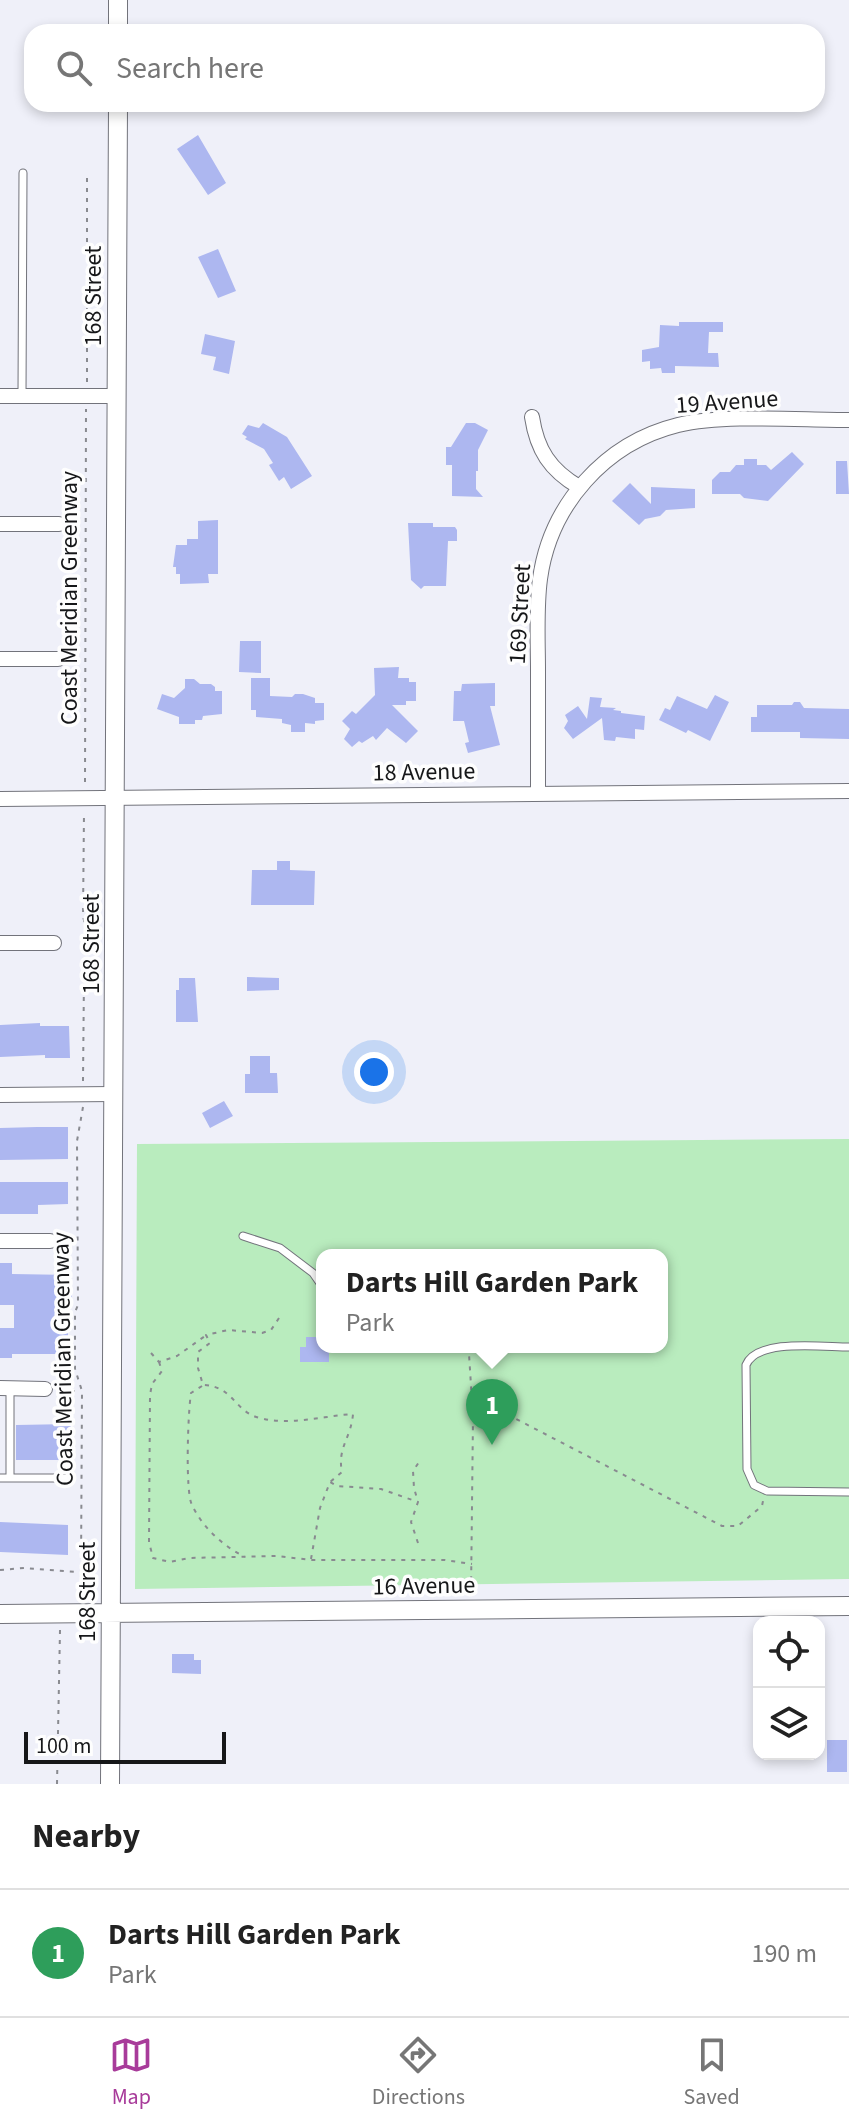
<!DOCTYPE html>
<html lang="en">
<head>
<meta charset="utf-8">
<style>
  body { margin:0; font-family:"Source Sans 3",sans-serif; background:#f6f6f6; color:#222 }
  .controls { position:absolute; right:24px; bottom:24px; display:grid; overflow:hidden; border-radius:16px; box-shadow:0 4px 12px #0003 }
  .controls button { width:72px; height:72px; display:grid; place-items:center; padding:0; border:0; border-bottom:2px solid #e0e0e0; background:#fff; color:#222; font:40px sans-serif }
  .scale { position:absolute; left:24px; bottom:20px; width:202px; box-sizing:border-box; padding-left:8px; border:4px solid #161719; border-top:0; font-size:22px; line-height:28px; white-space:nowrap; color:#161719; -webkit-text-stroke:6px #fefefe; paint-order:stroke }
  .you { position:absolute; left:374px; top:1072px; width:28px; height:28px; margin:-20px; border:6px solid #fff; border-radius:50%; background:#1a73e8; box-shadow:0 0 0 12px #1a73e833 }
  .badge { display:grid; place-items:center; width:52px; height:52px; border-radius:50%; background:#a83b9a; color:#fff; font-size:26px; font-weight:700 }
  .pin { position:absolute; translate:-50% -66px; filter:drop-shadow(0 2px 4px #0008) }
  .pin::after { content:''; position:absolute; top:42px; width:28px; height:24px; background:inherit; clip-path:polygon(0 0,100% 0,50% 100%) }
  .popup { position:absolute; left:316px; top:1249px; width:352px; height:104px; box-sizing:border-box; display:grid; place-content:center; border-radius:16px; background:#fff; filter:drop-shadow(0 2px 6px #0005); font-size:26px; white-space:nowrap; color:#767676 }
  .popup b { font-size:30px; color:#222 }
  .popup::after { content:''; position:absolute; left:50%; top:100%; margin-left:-16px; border:16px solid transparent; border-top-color:#fff }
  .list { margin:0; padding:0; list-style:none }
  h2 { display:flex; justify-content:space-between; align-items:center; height:104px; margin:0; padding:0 32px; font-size:34px }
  h2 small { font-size:26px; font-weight:400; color:#767676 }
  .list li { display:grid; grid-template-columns:52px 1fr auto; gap:24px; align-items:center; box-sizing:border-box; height:128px; padding:0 32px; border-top:2px solid #e0e0e0 }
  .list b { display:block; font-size:30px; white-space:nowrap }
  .list p { margin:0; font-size:26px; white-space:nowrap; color:#767676 }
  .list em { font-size:26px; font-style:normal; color:#767676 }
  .icon { flex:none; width:44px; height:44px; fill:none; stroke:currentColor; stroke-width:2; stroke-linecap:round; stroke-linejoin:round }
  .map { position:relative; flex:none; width:849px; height:1784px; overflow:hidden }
  .search { position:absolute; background:#fff; box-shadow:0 4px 12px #0003; left:24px; right:24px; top:24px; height:88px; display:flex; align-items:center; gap:20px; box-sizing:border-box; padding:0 28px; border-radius:24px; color:#767676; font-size:30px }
  .sheet { height:232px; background:#fff }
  nav { display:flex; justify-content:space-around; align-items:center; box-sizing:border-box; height:112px; border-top:2px solid #e0e0e0; background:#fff; font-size:22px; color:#767676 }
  nav a { display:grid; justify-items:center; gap:4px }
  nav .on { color:#a83b9a }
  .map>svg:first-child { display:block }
</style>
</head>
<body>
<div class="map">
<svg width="849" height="1784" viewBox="0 0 849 1784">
  <rect width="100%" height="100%" fill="#eff0f9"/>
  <path fill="#b9ecbe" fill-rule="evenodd" d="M 849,1139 L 849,1579 L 135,1589 L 137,1144 ZM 322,1255 L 662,1255 L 662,1347 L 322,1347 Z"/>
  <path fill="#adb7f0" d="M 198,135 L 226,183 L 208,195 L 177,149 Z
    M 218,249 L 236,291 L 218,298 L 198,257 Z
    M 679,322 L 723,322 L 723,332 L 709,332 L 708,353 L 718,353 L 719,367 L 675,366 L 675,373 L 662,373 L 661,368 L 650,369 L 650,361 L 642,362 L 642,350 L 659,347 L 660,325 L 679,326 Z
    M 205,334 L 235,341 L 229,374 L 213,370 L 216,357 L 201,354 Z
    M 263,423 L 287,437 L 312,476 L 291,489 L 284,477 L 279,481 L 269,465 L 273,463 L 264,449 L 245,439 L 247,437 L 242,434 L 248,425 L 259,428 Z
    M 466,423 L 475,423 L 488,430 L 478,450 L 478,471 L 476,471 L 476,489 L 483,497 L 452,496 L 452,465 L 446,465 L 446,447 L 451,447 Z
    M 792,452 L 804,464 L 768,501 L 744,498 L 740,494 L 712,494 L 712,480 L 720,472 L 730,472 L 736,465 L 744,465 L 744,459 L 757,459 L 757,465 L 766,465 L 771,470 Z
    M 836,461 L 847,461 L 849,494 L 836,494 Z
    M 630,483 L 651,504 L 651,487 L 695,489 L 695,508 L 666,510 L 660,516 L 645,519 L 639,525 L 612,501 Z
    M 218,520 L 218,574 L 208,574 L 209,583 L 180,584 L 180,574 L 176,574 L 176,567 L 173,567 L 176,545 L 187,545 L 187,539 L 198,539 L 198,521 Z
    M 408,523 L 433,523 L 433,527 L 455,527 L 457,530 L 457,541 L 448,541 L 446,586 L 424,586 L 421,589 L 411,580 Z
    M 240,641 L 261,641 L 261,673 L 239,672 Z
    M 399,667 L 398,678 L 409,678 L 409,682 L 416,682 L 416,701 L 406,701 L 406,705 L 392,705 L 418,731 L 406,743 L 387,728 L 376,740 L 373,736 L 362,743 L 359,741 L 352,747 L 344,739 L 350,729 L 342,721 L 352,711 L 356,714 L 375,695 L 374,668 Z
    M 251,678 L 270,678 L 270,696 L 292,697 L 295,694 L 303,694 L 315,698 L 315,703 L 324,703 L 324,720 L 315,721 L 315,724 L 305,723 L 305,732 L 291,732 L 291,725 L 282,723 L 282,719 L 256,717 L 256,710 L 251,710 Z
    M 185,679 L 194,679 L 200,684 L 211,684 L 215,687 L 215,691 L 222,691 L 222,714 L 203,716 L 202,720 L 195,720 L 195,724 L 179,724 L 179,717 L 157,709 L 162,694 L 174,698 L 185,688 Z
    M 495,683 L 495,706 L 490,706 L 500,745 L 468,753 L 465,743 L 469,742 L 464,721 L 453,721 L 454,691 L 461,691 L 462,684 Z
    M 715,695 L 729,702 L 710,741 L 688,730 L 686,733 L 659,720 L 665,708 L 670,710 L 677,696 L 707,709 Z
    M 590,697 L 602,698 L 600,707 L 616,708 L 613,710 L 621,711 L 621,713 L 645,716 L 644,730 L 635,729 L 635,739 L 616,737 L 615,741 L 604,740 L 602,718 L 573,739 L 564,728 L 568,721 L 565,715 L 578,706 L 587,719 Z
    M 794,702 L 800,702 L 804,708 L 849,709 L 849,739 L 800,738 L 800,732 L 751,732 L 751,717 L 757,717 L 757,705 L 792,705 Z
    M 277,861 L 290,861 L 290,870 L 315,871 L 314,905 L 251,905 L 252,870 L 277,870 Z
    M 247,977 L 279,978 L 279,990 L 247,991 Z
    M 179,978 L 195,978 L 198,1022 L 176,1022 L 176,990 L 179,990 Z
    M 40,1023 L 40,1026 L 69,1026 L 70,1058 L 45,1058 L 45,1055 L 0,1057 L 0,1025 Z
    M 250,1056 L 270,1056 L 270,1073 L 277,1073 L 278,1093 L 245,1093 L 245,1074 L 250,1074 Z
    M 224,1101 L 233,1116 L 210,1128 L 202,1113 Z
    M 37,1127 L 68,1127 L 68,1159 L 0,1160 L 0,1128 Z
    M 0,1182 L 68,1182 L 68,1204 L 38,1205 L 38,1214 L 0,1214 Z
    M 0,1263 L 12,1263 L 12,1274 L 72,1275 L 72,1306 L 68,1306 L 68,1354 L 12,1354 L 12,1358 L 0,1358 L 0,1328 L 14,1328 L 14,1305 L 0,1305 Z
    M 306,1337 L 322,1337 L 322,1347 L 329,1347 L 329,1362 L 300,1362 L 300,1347 L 306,1347 Z
    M 71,1424 L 71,1460 L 16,1460 L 16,1425 Z
    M 0,1522 L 68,1525 L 68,1555 L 0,1552 Z
    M 172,1654 L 194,1654 L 194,1660 L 201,1660 L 201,1674 L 172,1673 Z
    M 827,1740 L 847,1740 L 847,1772 L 827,1772 Z"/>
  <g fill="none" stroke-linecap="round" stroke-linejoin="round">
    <g stroke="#72737b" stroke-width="9">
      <path id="service" d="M 22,395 L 23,173
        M 243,1236 L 280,1248 L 313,1273 L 322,1286
        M 849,1347 C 823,1347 757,1338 746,1365 L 747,1469 L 754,1485 L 767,1491 L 849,1492
        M 10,1388 L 10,1478
        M 0,1478 L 67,1478"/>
    </g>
    <g stroke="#72737b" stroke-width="16">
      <path id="minor" d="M 0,396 L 117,396
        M 532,417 C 537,450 550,470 579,487
        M 0,524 L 59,524
        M 0,659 L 58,659
        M 538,793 C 538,752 538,712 538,671 C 538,641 536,609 540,579 C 550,505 605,443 678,425 C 726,414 798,420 849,420
        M 0,799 L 849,791
        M 0,943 L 54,943
        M 0,1095 L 114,1094
        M 0,1241 L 50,1241
        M 0,1388 L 45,1389"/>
    </g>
    <g stroke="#72737b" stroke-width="20">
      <path id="secondary" d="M 118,32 L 118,0
        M 0,1614 L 849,1606
        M 110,1784 L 118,104"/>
    </g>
    <path stroke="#898a90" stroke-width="2" stroke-dasharray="4 6" stroke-linecap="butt" d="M 87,382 L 87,177
      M 85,782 L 86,409
      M 83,1081 L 84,976 C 90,956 90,938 83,917 L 84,812
      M 83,1107 L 77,1141 L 78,1305 L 75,1312 L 75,1369 L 82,1391 L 81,1573 L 94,1590 L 93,1595
      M 279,1318 L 271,1330 L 262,1333 L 228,1330 L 206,1335 L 210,1343 L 198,1352 L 198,1368 L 203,1385 C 234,1386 234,1412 260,1418 C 291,1426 322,1416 353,1414 C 351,1438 337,1448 342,1472 L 330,1482
      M 466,1347 L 469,1354 L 473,1417 L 471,1593
      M 151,1353 L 159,1362 L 177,1356 L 205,1336
      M 159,1362 L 162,1371 L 152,1384 L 150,1395 L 149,1542 L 153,1558 L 170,1562 L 189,1558 L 277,1556 L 311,1560 L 445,1560 L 472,1564
      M 202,1386 L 191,1393 C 188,1411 185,1492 192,1505 C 203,1528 223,1546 245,1557
      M 71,1391 L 80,1391
      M 472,1396 L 722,1526 L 738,1526 L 762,1506 L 763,1501
      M 418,1543 L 411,1522 L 418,1502 L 414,1488 L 413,1471 L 419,1462
      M 311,1559 L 320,1508 L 330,1482 L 337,1486 L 381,1489 L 418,1502
      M 0,1570 L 24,1568 L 78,1572
      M 82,1630 L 93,1630
      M 57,1784 L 60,1630"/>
    <use href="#service" stroke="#fff" stroke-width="7"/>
    <use href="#minor" stroke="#fff" stroke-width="14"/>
    <use href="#secondary" stroke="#fff" stroke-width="18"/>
  </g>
  <g text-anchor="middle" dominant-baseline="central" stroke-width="7" stroke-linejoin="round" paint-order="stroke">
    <g font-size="24" fill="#161719" stroke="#fefefe">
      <text transform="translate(93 296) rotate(-90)">168 Street</text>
      <text transform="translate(727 402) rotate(-4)">19 Avenue</text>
      <text transform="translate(69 598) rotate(-90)">Coast Meridian Greenway</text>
      <text transform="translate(520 614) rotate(-87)">169 Street</text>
      <text transform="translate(424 772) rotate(-1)">18 Avenue</text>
      <text transform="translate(91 944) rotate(-90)">168 Street</text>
      <text transform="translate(63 1359) rotate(-91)">Coast Meridian Greenway</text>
      <text transform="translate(424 1586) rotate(-1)">16 Avenue</text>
      <text transform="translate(87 1592) rotate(-90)">168 Street</text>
    </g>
  </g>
</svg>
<div class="controls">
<button><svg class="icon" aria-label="locate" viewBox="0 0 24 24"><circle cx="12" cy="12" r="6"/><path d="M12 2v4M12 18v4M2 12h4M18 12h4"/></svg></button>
<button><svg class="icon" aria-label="layers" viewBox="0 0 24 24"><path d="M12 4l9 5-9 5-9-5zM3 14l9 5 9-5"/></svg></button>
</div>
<div class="scale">100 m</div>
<div class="you"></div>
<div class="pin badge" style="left:492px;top:1445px;background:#2e9e5b">1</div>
<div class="popup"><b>Darts Hill Garden Park</b>Park</div>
<div class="search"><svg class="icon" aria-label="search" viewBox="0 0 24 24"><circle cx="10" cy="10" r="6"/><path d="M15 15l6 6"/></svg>Search here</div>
</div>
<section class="sheet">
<h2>Nearby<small></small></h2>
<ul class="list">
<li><span class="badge" style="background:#2e9e5b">1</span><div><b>Darts Hill Garden Park</b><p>Park</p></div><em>190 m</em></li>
</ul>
</section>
<nav>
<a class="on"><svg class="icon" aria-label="map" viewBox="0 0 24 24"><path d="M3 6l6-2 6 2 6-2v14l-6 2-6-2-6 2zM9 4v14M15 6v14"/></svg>Map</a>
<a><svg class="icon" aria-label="directions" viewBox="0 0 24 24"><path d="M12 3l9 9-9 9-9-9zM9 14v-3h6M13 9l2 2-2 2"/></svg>Directions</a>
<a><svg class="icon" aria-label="saved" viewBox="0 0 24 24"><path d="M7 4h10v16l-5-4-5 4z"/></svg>Saved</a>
</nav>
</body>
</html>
